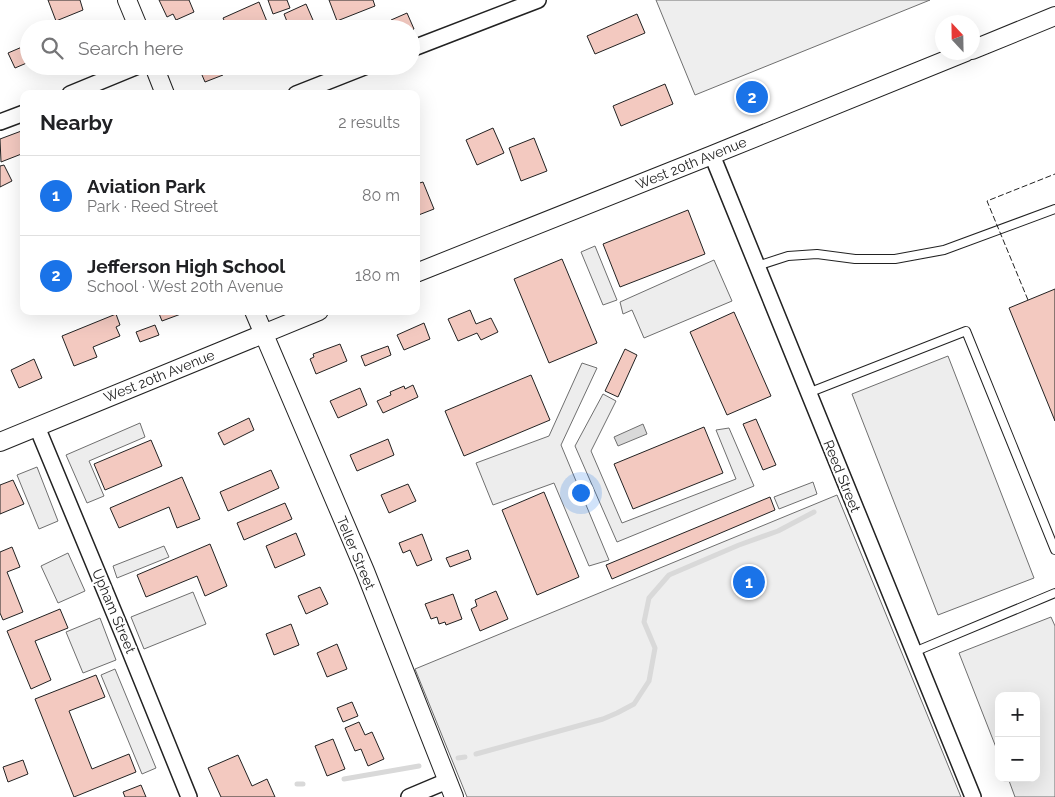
<!DOCTYPE html>
<html lang="en">
<head>
<meta charset="utf-8">
<style>
  body { margin:0; font-family:Raleway,sans-serif; background:#f6f6f6; color:#202124 }
  .controls { position:absolute; right:15px; bottom:15px; display:grid; overflow:hidden; border-radius:10px; box-shadow:0 5px 20px #0002 }
  .controls button { width:45px; height:45px; display:grid; place-items:center; padding:0; border:0; border-bottom:1px solid #e0e0e0; background:#fff; color:#202124; font:25px sans-serif }
  .compass { position:absolute; left:935px; top:15px; width:45px; height:45px; border-radius:50%; background:#fff; box-shadow:0 5px 20px #0002; rotate:338deg }
  .you { position:absolute; left:580px; top:492px; width:18px; height:18px; margin:-12px; border:4px solid #fff; border-radius:50%; background:#1a73e8; box-shadow:0 0 0 8px #1a73e833 }
  .badge { display:grid; place-items:center; width:32px; height:32px; border-radius:50%; background:#1a73e8; color:#fff; font-size:16px; font-weight:700 }
  .pin { position:absolute; translate:-50% -50%; border:2px solid #fff; box-shadow:0 1px 5px #0006 }
  .list { margin:0; padding:0; list-style:none }
  h2 { display:flex; justify-content:space-between; align-items:center; height:65px; margin:0; padding:0 20px; font-size:21px }
  h2 small { font-size:16px; font-weight:400; color:#757577 }
  .list li { display:grid; grid-template-columns:32px 1fr auto; gap:15px; align-items:center; box-sizing:border-box; height:80px; padding:0 20px; border-top:1px solid #e0e0e0 }
  .list b { display:block; font-size:19px; white-space:nowrap }
  .list p { margin:0; font-size:16px; white-space:nowrap; color:#757577 }
  .list em { font-size:16px; font-style:normal; color:#757577 }
  .icon { flex:none; width:28px; height:28px; fill:none; stroke:currentColor; stroke-width:2; stroke-linecap:round; stroke-linejoin:round }
  .map { position:relative; flex:none; width:1055px; height:797px; overflow:hidden }
  .search { position:absolute; background:#fff; box-shadow:0 5px 20px #0002; left:20px; top:20px; width:400px; height:55px; display:flex; align-items:center; gap:12px; box-sizing:border-box; padding:0 18px; border-radius:28px; color:#757577; font-size:19px }
  .panel { position:absolute; background:#fff; box-shadow:0 5px 20px #0002; left:20px; top:90px; width:400px; height:225px; border-radius:10px }
  .map>svg:first-child { display:block }
</style>
</head>
<body>
<div class="map">
<svg width="1055" height="797" viewBox="0 0 1055 797">
  <rect width="100%" height="100%" fill="#fff"/>
  <path fill="#eee" stroke="#6f6f6f" d="M 656,0 L 930,0 L 695,95 Z
    M 837,495 L 961,797 L 467,797 L 415,669 Z"/>
  <path fill="#ededed" stroke="#6f6f6f" d="M 595,246 L 617,300 L 603,305 L 581,252 Z
    M 714,260 L 732,301 L 644,338 L 632,310 L 623,314 L 620,302 Z
    M 948,356 L 1034,578 L 938,615 L 852,394 Z
    M 582,363 L 597,368 L 561,445 L 609,560 L 589,566 L 554,483 L 493,505 L 476,463 L 549,436 Z
    M 603,394 L 616,401 L 591,451 L 622,523 L 736,479 L 716,430 L 729,428 L 754,486 L 617,542 L 575,446 Z
    M 140,423 L 145,437 L 89,461 L 104,496 L 87,503 L 66,455 Z
    M 37,467 L 58,521 L 39,529 L 17,475 Z
    M 813,482 L 817,494 L 779,509 L 774,497 Z
    M 164,546 L 169,557 L 117,578 L 113,566 Z
    M 68,553 L 85,591 L 58,603 L 41,566 Z
    M 193,592 L 206,624 L 144,649 L 131,617 Z
    M 1051,617 L 1055,626 L 1055,797 L 1015,797 L 1008,778 L 1036,778 L 1036,696 L 999,696 L 999,755 L 959,653 Z
    M 100,618 L 116,660 L 83,673 L 66,632 Z
    M 115,669 L 156,768 L 142,774 L 101,675 Z"/>
  <path fill="#d9d9d9" stroke="#6f6f6f" d="M 643,424 L 647,434 L 618,446 L 614,437 Z"/>
  <g fill="none" stroke-linecap="round" stroke-linejoin="round">
    <path stroke="#d9d9d9" stroke-width="5" d="M 476,754 L 603,719 L 617,713 L 634,704 L 649,681 L 655,648 L 644,622 L 649,598 L 669,575 L 739,545 L 778,531 L 814,512
      M 458,758 L 465,757
      M 344,779 L 419,766
      M 297,784 L 303,784"/>
  </g>
  <path fill="#f3c9c0" stroke="#222" d="M 48,0 L 80,0 L 83,10 L 56,21 Z
    M 159,0 L 189,0 L 194,12 L 176,20 L 173,14 L 167,17 Z
    M 268,0 L 287,0 L 290,8 L 273,14 Z
    M 329,0 L 373,0 L 375,6 L 337,21 Z
    M 259,2 L 270,29 L 228,29 L 223,18 Z
    M 306,4 L 316,27 L 311,29 L 290,29 L 284,14 Z
    M 407,13 L 414,29 L 411,30 L 411,29 L 395,29 L 391,20 Z
    M 637,14 L 645,33 L 595,54 L 587,36 Z
    M 22,47 L 29,62 L 15,68 L 8,53 Z
    M 194,66 L 220,66 L 223,75 L 205,82 L 199,68 L 195,70 Z
    M 665,84 L 673,104 L 621,126 L 613,106 Z
    M 493,128 L 504,153 L 477,165 L 466,140 Z
    M 24,130 L 24,153 L 1,162 L 0,139 Z
    M 534,138 L 547,171 L 521,181 L 509,148 Z
    M 4,165 L 12,181 L 0,187 L 0,166 Z
    M 423,182 L 434,209 L 416,216 L 416,184 Z
    M 688,210 L 705,254 L 620,287 L 603,244 Z
    M 562,259 L 597,343 L 549,363 L 514,279 Z
    M 1055,289 L 1055,421 L 1009,308 Z
    M 470,310 L 476,324 L 491,318 L 498,332 L 481,340 L 477,333 L 458,341 L 448,319 Z
    M 158,311 L 189,311 L 162,321 Z
    M 734,312 L 771,396 L 727,415 L 690,332 Z
    M 116,314 L 120,325 L 116,327 L 120,336 L 93,347 L 97,357 L 74,366 L 62,336 Z
    M 424,323 L 430,339 L 404,350 L 397,335 Z
    M 155,325 L 159,335 L 140,342 L 136,332 Z
    M 340,344 L 347,361 L 316,374 L 310,359 L 314,357 L 313,354 Z
    M 388,346 L 391,355 L 365,366 L 361,356 Z
    M 625,349 L 637,355 L 618,397 L 605,391 Z
    M 34,359 L 42,378 L 19,388 L 11,370 Z
    M 531,375 L 550,420 L 464,456 L 445,411 Z
    M 413,385 L 418,397 L 383,413 L 377,401 L 391,395 L 390,392 L 404,386 L 405,389 Z
    M 360,388 L 367,405 L 338,418 L 330,401 Z
    M 249,418 L 254,430 L 224,445 L 218,433 Z
    M 756,419 L 776,465 L 763,470 L 743,424 Z
    M 704,427 L 723,473 L 633,509 L 614,464 Z
    M 388,439 L 394,455 L 357,471 L 350,455 Z
    M 151,440 L 162,466 L 105,490 L 94,464 Z
    M 271,470 L 279,488 L 228,511 L 220,492 Z
    M 182,477 L 200,519 L 177,528 L 169,507 L 119,528 L 110,508 Z
    M 13,480 L 24,504 L 0,514 L 0,485 Z
    M 408,484 L 416,501 L 389,513 L 381,495 Z
    M 544,492 L 579,577 L 537,595 L 502,510 Z
    M 770,497 L 775,510 L 612,579 L 606,565 Z
    M 285,503 L 292,519 L 244,540 L 237,523 Z
    M 296,533 L 305,555 L 275,568 L 266,546 Z
    M 422,534 L 432,560 L 417,566 L 410,550 L 403,553 L 399,543 Z
    M 210,544 L 227,586 L 205,596 L 197,576 L 146,597 L 137,575 Z
    M 12,547 L 20,567 L 7,572 L 23,612 L 3,620 L 0,613 L 0,552 Z
    M 468,550 L 471,559 L 450,567 L 446,558 Z
    M 320,587 L 328,604 L 306,614 L 298,596 Z
    M 496,591 L 508,619 L 480,631 L 471,609 L 477,606 L 475,600 Z
    M 453,594 L 462,619 L 446,625 L 445,622 L 439,624 L 437,617 L 431,619 L 425,604 Z
    M 60,609 L 68,628 L 35,641 L 51,680 L 31,689 L 7,631 Z
    M 291,624 L 299,645 L 274,655 L 266,634 Z
    M 337,644 L 347,669 L 327,677 L 317,653 Z
    M 96,675 L 105,697 L 69,711 L 92,769 L 129,754 L 136,772 L 74,797 L 35,699 Z
    M 352,702 L 358,716 L 343,722 L 337,708 Z
    M 359,722 L 365,735 L 372,732 L 384,759 L 368,766 L 361,749 L 355,751 L 345,728 Z
    M 333,739 L 345,769 L 327,776 L 315,746 Z
    M 238,755 L 252,786 L 267,779 L 275,797 L 221,797 L 208,768 Z
    M 23,760 L 28,774 L 8,782 L 3,767 Z
    M 141,785 L 146,797 L 125,797 L 123,792 Z"/>
  <g fill="none" stroke-linecap="round" stroke-linejoin="round">
    <g stroke="#222" stroke-width="10">
      <path id="service" d="M 757,266 L 788,256 L 817,254 L 855,259 L 895,259 L 944,250 L 1055,209
        M 808,393 L 966,331 L 1055,550
        M 914,652 L 1055,593"/>
    </g>
    <g stroke="#222" stroke-width="18">
      <path id="minor" d="M 411,49 L 538,0
        M 70,94 L 138,66
        M 296,94 L 367,66
        M 0,122 L 24,113
        M 712,155 L 973,797
        M 37,427 L 125,639 L 189,797
        M 409,797 L 447,781"/>
    </g>
    <g stroke="#222" stroke-width="20">
      <path id="tertiary" d="M 127,0 L 139,29
        M 972,50 L 1055,16
        M 154,66 L 165,94
        M 416,273 L 712,155 L 966,52
        M 254,311 L 365,571 L 454,797
        M 0,442 L 319,311"/>
    </g>
    <use href="#service" stroke="#fff" stroke-width="8"/>
    <use href="#minor" stroke="#fff" stroke-width="15"/>
    <use href="#tertiary" stroke="#fff" stroke-width="18"/>
    <path stroke="#222" stroke-width="1" stroke-dasharray="6 2.5" stroke-linecap="butt" d="M 1028,300 L 987,201 L 1055,174"/>
  </g>
  <g text-anchor="middle" dominant-baseline="central" stroke-width="4" stroke-linejoin="round" paint-order="stroke">
    <g font-size="14" fill="#222" stroke="#fff">
      <text transform="translate(691 163) rotate(-22)">West 20th Avenue</text>
      <text transform="translate(159 376) rotate(-22)">West 20th Avenue</text>
      <text transform="translate(842 476) rotate(68)">Reed Street</text>
      <text transform="translate(356 553) rotate(67)">Teller Street</text>
      <text transform="translate(114 611) rotate(67)">Upham Street</text>
    </g>
  </g>
</svg>
<div class="controls">
<button>+</button>
<button>−</button>
</div>
<svg class="compass" viewBox="-18 -18 36 36"><path d="M0-13l5 13h-10z" fill="#e53935"/><path d="M0 13l5-13h-10z" fill="#757577"/></svg>
<div class="you"></div>
<div class="pin badge" style="left:749px;top:582px">1</div>
<div class="pin badge" style="left:752px;top:97px">2</div>
<div class="search"><svg class="icon" aria-label="search" viewBox="0 0 24 24"><circle cx="10" cy="10" r="6"/><path d="M15 15l6 6"/></svg>Search here</div>
<section class="panel">
<h2>Nearby<small>2 results</small></h2>
<ul class="list">
<li><span class="badge">1</span><div><b>Aviation Park</b><p>Park · Reed Street</p></div><em>80 m</em></li>
<li><span class="badge">2</span><div><b>Jefferson High School</b><p>School · West 20th Avenue</p></div><em>180 m</em></li>
</ul>
</section>
</div>
</body>
</html>
